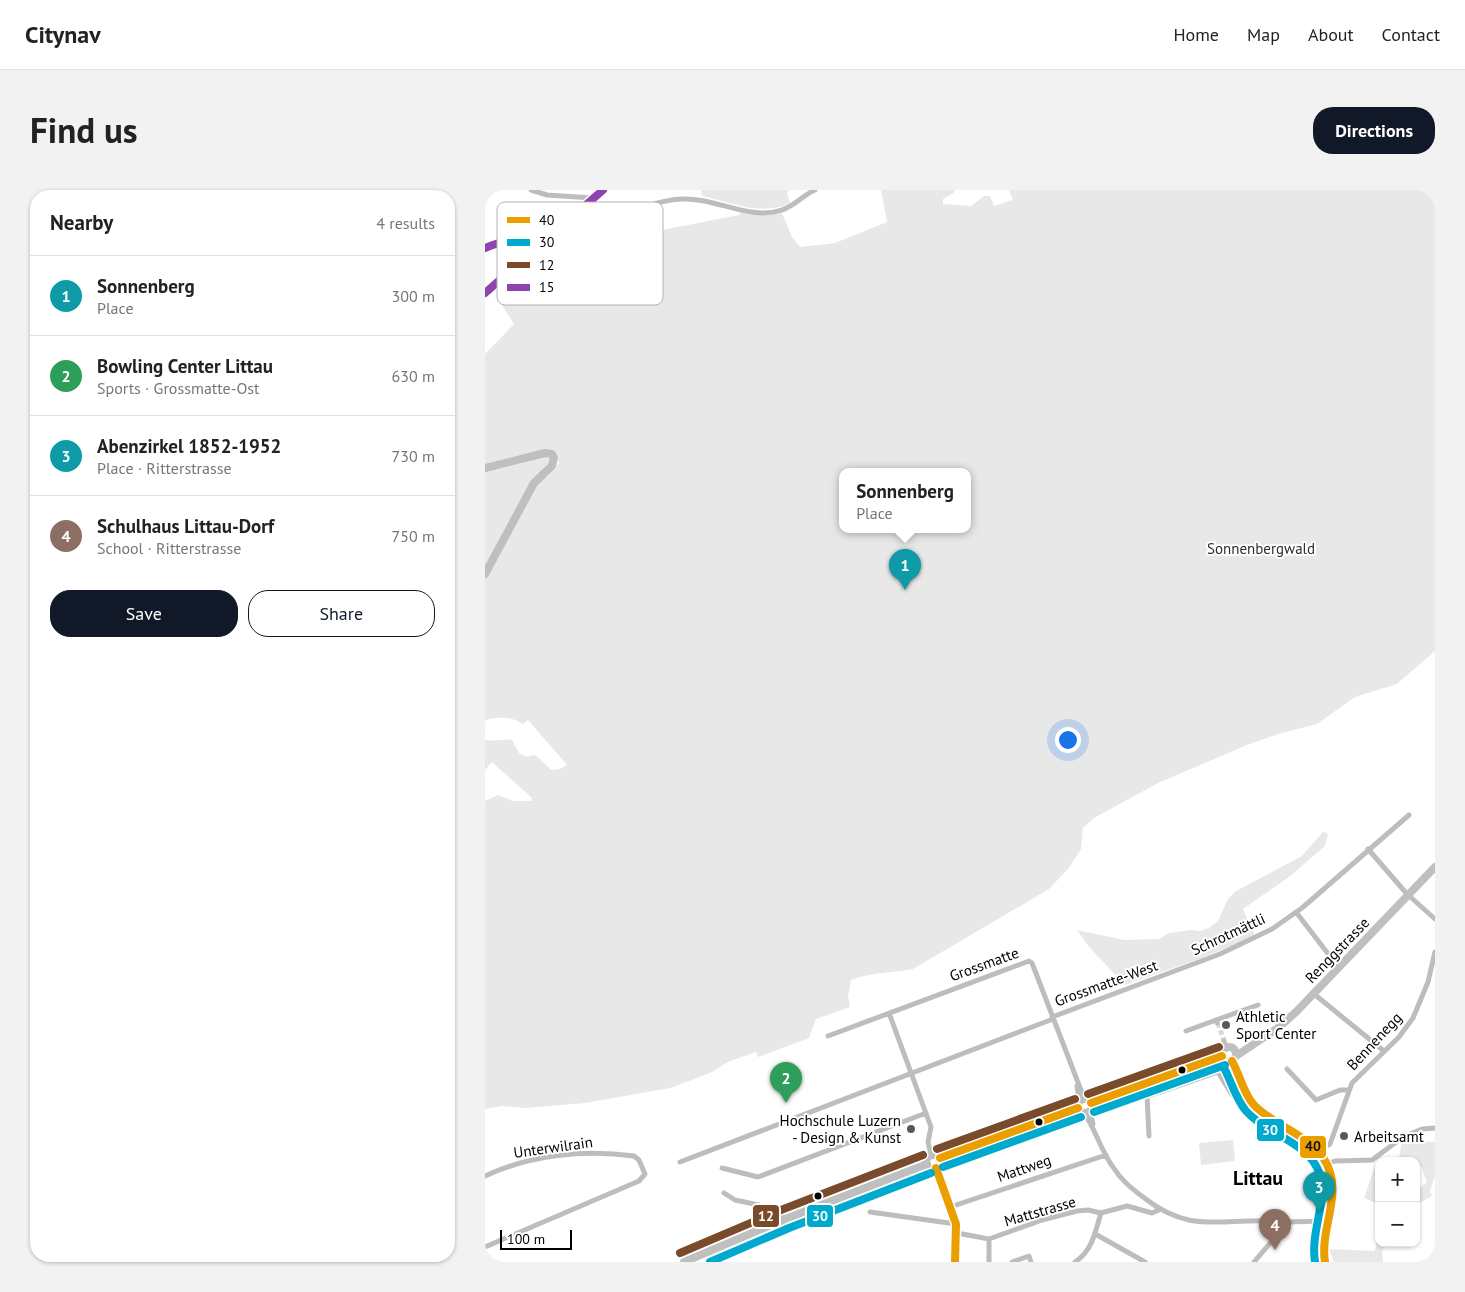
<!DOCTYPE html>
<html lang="en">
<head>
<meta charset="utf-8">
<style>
  body { margin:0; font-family:"PT Sans",sans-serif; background:#f2f2f2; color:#222 }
  .controls { position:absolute; right:15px; bottom:15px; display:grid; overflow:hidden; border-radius:10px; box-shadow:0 1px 4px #0004 }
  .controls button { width:45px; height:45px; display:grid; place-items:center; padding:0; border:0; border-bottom:1px solid #e0e0e0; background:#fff; color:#222; font:25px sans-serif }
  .scale { position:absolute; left:15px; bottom:12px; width:72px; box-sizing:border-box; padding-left:5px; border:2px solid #000; border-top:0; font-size:14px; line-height:18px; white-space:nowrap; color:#000; -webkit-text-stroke:4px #fff; paint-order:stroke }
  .you { position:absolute; left:582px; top:549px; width:18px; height:18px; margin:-12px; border:4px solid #fff; border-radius:50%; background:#1a73e8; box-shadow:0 0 0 8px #1a73e833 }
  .badge { display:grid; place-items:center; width:32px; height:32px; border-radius:50%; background:#111827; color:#fff; font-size:16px; font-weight:700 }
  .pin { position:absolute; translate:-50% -41px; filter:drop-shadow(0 1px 2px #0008) }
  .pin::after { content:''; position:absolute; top:26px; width:18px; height:15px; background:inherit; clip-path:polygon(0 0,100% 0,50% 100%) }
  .popup { position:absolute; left:354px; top:278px; width:132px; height:65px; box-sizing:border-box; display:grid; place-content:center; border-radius:10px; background:#fff; filter:drop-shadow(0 1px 4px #0005); font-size:16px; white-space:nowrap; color:#767676 }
  .popup b { font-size:19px; color:#222 }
  .popup::after { content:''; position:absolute; left:50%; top:100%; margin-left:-10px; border:10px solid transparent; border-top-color:#fff }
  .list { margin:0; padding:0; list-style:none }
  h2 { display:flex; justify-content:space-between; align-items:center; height:65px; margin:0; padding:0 20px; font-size:21px }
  h2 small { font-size:16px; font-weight:400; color:#767676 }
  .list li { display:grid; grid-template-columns:32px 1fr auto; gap:15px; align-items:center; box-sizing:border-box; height:80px; padding:0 20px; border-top:1px solid #e0e0e0 }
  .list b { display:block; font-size:19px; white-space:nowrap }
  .list p { margin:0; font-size:16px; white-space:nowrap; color:#767676 }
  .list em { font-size:16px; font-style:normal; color:#767676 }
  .actions { display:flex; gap:10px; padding:15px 20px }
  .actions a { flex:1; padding:11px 0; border:1px solid #111827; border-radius:20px; text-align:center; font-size:18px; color:#111827 }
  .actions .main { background:#111827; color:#fff }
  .map { position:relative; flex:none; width:950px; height:1072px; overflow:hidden; border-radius:20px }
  header { display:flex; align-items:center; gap:30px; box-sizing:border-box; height:70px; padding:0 25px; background:#fff; border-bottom:1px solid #e0e0e0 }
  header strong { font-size:24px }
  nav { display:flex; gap:28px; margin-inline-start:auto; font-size:18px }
  .intro { display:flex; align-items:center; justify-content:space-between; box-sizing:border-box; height:120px; padding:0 30px }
  h1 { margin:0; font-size:35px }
  .button { padding:12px 22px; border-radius:20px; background:#111827; color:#fff; font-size:18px; font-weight:700 }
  main { display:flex; gap:30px; padding:0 30px }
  aside { flex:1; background:#fff; border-radius:20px; box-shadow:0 1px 4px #0004 }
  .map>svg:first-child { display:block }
</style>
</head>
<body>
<header>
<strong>Citynav</strong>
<nav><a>Home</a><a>Map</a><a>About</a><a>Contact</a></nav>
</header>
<div class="intro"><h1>Find us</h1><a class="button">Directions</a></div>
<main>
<aside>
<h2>Nearby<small>4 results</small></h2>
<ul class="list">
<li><span class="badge" style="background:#0f9aa8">1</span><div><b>Sonnenberg</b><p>Place</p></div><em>300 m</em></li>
<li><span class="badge" style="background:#2e9e5b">2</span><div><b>Bowling Center Littau</b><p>Sports · Grossmatte-Ost</p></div><em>630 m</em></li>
<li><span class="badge" style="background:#0f9aa8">3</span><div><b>Abenzirkel 1852-1952</b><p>Place · Ritterstrasse</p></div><em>730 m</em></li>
<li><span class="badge" style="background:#8d6e63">4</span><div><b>Schulhaus Littau-Dorf</b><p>School · Ritterstrasse</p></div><em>750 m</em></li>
</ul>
<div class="actions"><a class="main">Save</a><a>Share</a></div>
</aside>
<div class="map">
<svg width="950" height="1072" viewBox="0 0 950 1072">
  <rect width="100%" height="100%" fill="#fff"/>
  <path fill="#e8e8e8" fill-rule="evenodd" d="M 216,0 L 304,0 L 302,3 L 305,13 C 277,27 246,12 217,6 Z
    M 396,0 L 470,0 L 469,3 L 458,9 L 458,14 L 486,16 L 499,6 L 505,6 L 509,16 L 528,10 L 524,0 L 950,0 L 950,461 L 912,494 L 870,507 L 832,534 L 793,544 L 762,555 L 673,593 L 609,628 L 598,638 L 596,659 L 583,679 L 564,699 L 428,779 C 407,783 387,782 366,790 L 363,806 L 365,817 L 331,829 L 324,848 L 273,867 L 271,862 L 245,871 L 225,883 L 185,898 L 100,913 L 40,918 L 17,916 L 0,919 L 0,611 L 13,605 L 28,611 L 46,611 L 47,608 L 7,572 L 0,580 L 0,550 C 10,552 19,548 27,550 L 34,563 L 42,567 L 49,565 L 53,567 L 66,580 L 75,579 L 82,575 L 43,530 L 38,534 C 28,527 12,525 0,531 L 0,387 L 46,301 L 59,285 L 61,288 L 71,278 L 74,272 L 68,260 L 60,260 L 0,276 L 0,164 L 29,134 L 17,115 L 150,49 L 177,40 L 254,25 L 255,22 L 280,25 L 297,23 L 307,47 L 315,57 L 350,53 L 402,32 ZM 358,281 L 482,281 L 482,339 L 358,339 Z
    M 65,264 L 67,271 L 48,291 L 0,381 L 0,279 Z
    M 838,642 L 843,644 L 840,656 L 804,687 L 758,719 L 770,746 L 719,767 L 640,795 L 604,757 L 592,740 L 639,750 L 674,749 L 684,743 L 706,740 L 715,741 L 724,738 L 733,731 L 743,709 L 751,701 L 817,666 Z
    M 748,950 L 750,971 L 716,975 L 714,953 Z
    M 917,950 L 950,952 L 950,986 L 945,1001 L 947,1006 L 931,1015 L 931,1001 L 942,992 L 936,976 L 931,978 L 931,971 L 894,971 L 894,1014 L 879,1008 L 892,970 L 896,967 L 914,968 Z
    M 893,1044 L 894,1053 L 901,1053 L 897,1062 L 898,1072 L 849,1072 L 844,1059 L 890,1061 Z"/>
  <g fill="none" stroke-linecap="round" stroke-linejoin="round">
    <path stroke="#d9d9d9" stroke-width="5" stroke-dasharray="5 2.5" stroke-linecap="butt" d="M 733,833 L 739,851"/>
    <path stroke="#bdbdbd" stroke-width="5" d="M 46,0 L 62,5 L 107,8
      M 79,33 L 88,41 L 98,41 C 129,30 163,11 196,9 C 230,7 264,31 297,20 C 310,16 318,5 330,0
      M 0,58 C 18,50 36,46 54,54
      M 883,659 L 922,704 L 950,729
      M 811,722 L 854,778
      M 829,804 L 899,861
      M 404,823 L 446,937 L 443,952 L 446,965
      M 567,827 L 735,764 L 787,739 L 817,718 L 924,625
      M 731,830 L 773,815
      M 701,841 L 731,830 L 732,833
      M 343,846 L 544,771 L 547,773 L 599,908
      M 739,851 L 741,857
      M 802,879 L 831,910 L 855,900 L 864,900
      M 592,896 L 594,911
      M 652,896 L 656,904 L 667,905 L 733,882 L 747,905 L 752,906 L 760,902
      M 662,905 L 664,946
      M 605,921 L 608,934
      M 599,923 C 611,940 616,961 628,977 C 636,990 646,998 658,1007 C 706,1045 735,1028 790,1031
      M 833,961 L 845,954 L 867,893 L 914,847 L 928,828 L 943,792 L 950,762
      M 195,972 L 568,829
      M 842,974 L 850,971 L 887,970 L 918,947 L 937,939 L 950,938
      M 237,978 L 273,987 L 441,923
      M 0,986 C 45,965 99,959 149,966 L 154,970 L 160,984 L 154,991 L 0,1057
      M 239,1003 L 250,1010 L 293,1019 L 300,1029
      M 465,1017 L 621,965
      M 385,1022 L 471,1034
      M790 1032a6 6 0 1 1 12 0a6 6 0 1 1-12 0Z
      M 802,1032 L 841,1031
      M 472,1043 L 504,1049 L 557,1030 L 592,1021 L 603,1020 L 616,1023 L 642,1016 L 667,1023 L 674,1020
      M 612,1045 L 660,1072
      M 504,1072 L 504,1049
      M 527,1072 L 544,1066 L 546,1072
      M 590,1072 C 608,1060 610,1042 616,1023
      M 769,1072 L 798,1038"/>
    <path stroke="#bfbfbf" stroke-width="8" d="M 0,103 L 118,0
      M 0,278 L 60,263 L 67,264 L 69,268 L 67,276 L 49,293 L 0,384
      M737 864a7 7 0 1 1 14 0a7 7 0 1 1-14 0Z
      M 751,866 L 793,838 L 811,822 L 950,677
      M 747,871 C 756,885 758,903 769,915 C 792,939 835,947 845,982 C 854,1012 831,1041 840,1072
      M593 916a7 7 0 1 1 14 0a7 7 0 1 1-14 0Z
      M 606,913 L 737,866
      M441 972a7 7 0 1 1 14 0a7 7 0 1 1-14 0Z
      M 455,968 L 593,918
      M 451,978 L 471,1034 L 470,1072
      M 199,1072 L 300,1029 L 442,974"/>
    <g stroke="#fff" stroke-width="11">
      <path id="bus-1" d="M 747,871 C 755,885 758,903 769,915 C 792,939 834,946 845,982 C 854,1011 835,1042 840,1072
        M 606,913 L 737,866
        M 455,968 L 593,918
        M 451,978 L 471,1034 L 470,1072"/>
    </g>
    <g stroke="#fff" stroke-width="11">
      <path id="bus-2" d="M 738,876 C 746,890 750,908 761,921 C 782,945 825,952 835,985 C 843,1010 825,1042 830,1072
        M 609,922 L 740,875
        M 458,977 L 596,927
        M 225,1072 L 304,1038 L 446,983"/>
    </g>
    <g stroke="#fff" stroke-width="11">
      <path id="bus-3" d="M 603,904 L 734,857
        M 452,959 L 590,909
        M 195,1063 L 296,1020 L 438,965"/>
    </g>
    <g stroke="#fff" stroke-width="11">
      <path id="bus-4" d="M 0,58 C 18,50 35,47 54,54
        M 0,103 L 118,0"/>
    </g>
    <use href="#bus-1" stroke="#eb9e00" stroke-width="8"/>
    <use href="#bus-2" stroke="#00a9ce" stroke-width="8"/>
    <use href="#bus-3" stroke="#7a4b2a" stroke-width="8"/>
    <use href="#bus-4" stroke="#8e44ad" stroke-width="8"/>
  </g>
  <g fill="#595959" stroke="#fff" stroke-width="2">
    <circle cx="741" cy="835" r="5"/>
    <circle cx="426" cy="939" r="5"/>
    <circle cx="859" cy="946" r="5"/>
  </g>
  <g fill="#000" stroke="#fff" stroke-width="2">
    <circle cx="697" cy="880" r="4.5"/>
    <circle cx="554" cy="932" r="4.5"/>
    <circle cx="333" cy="1006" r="4.5"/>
  </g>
  <g text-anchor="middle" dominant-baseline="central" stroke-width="4" stroke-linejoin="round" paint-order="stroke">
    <g font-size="15" fill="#2d2d2d" stroke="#fff">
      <text x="776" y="358">Sonnenbergwald</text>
    </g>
    <g font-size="15" fill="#000" stroke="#fff">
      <text transform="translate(743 744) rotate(-25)">Schrotmättli</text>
      <text transform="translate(852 760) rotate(-46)">Renggstrasse</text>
      <text transform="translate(499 774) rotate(-20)">Grossmatte</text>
      <text transform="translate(621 793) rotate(-20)">Grossmatte-West</text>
      <text transform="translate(889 851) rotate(-47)">Bennenegg</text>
      <text transform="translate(68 957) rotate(-8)">Unterwilrain</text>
      <text transform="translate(539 978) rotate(-19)">Mattweg</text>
      <text transform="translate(555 1021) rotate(-16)">Mattstrasse</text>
    </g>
    <g font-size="15" fill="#000" stroke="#fff" text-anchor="start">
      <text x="751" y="826">Athletic<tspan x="751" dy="17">Sport Center</tspan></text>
      <text x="416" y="930" text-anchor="end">Hochschule Luzern<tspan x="416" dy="17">- Design &amp; Kunst</tspan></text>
      <text x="869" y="946">Arbeitsamt</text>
    </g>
    <g font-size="20" font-weight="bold" fill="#000" stroke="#fff">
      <text x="773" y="988">Littau</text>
    </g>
  </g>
  <rect x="12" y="12" width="166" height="103" rx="8" fill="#fff" stroke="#b2b2b2" stroke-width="1"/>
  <rect x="22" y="27" width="23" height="6" fill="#eb9e00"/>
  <rect x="22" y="49" width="23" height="7" fill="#00a9ce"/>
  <rect x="22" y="72" width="23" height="6" fill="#7a4b2a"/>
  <rect x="22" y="94" width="23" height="7" fill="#8e44ad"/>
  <g font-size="14" fill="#000">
    <text x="54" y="35">40</text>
    <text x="54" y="57">30</text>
    <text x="54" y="80">12</text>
    <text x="54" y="102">15</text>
  </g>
  <g stroke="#fff" stroke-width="2">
    <rect x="771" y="928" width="29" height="24" rx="5" fill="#00a9ce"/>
    <rect x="814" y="945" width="28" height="24" rx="5" fill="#eb9e00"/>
    <rect x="321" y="1014" width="28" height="24" rx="5" fill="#00a9ce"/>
    <rect x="267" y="1014" width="28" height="24" rx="5" fill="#7a4b2a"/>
  </g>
  <g font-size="14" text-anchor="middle" font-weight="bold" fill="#fff">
    <text x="785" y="945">30</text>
    <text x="335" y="1031">30</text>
    <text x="281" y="1031">12</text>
  </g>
  <g font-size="14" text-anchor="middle" font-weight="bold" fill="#111">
    <text x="828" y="961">40</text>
  </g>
</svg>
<div class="controls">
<button>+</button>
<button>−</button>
</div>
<div class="scale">100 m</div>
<div class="you"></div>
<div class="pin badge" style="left:420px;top:400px;background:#0f9aa8">1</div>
<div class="popup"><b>Sonnenberg</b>Place</div>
<div class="pin badge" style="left:301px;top:913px;background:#2e9e5b">2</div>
<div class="pin badge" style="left:834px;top:1022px;background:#0f9aa8">3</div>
<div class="pin badge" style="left:790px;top:1060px;background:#8d6e63">4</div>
</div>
</main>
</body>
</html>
